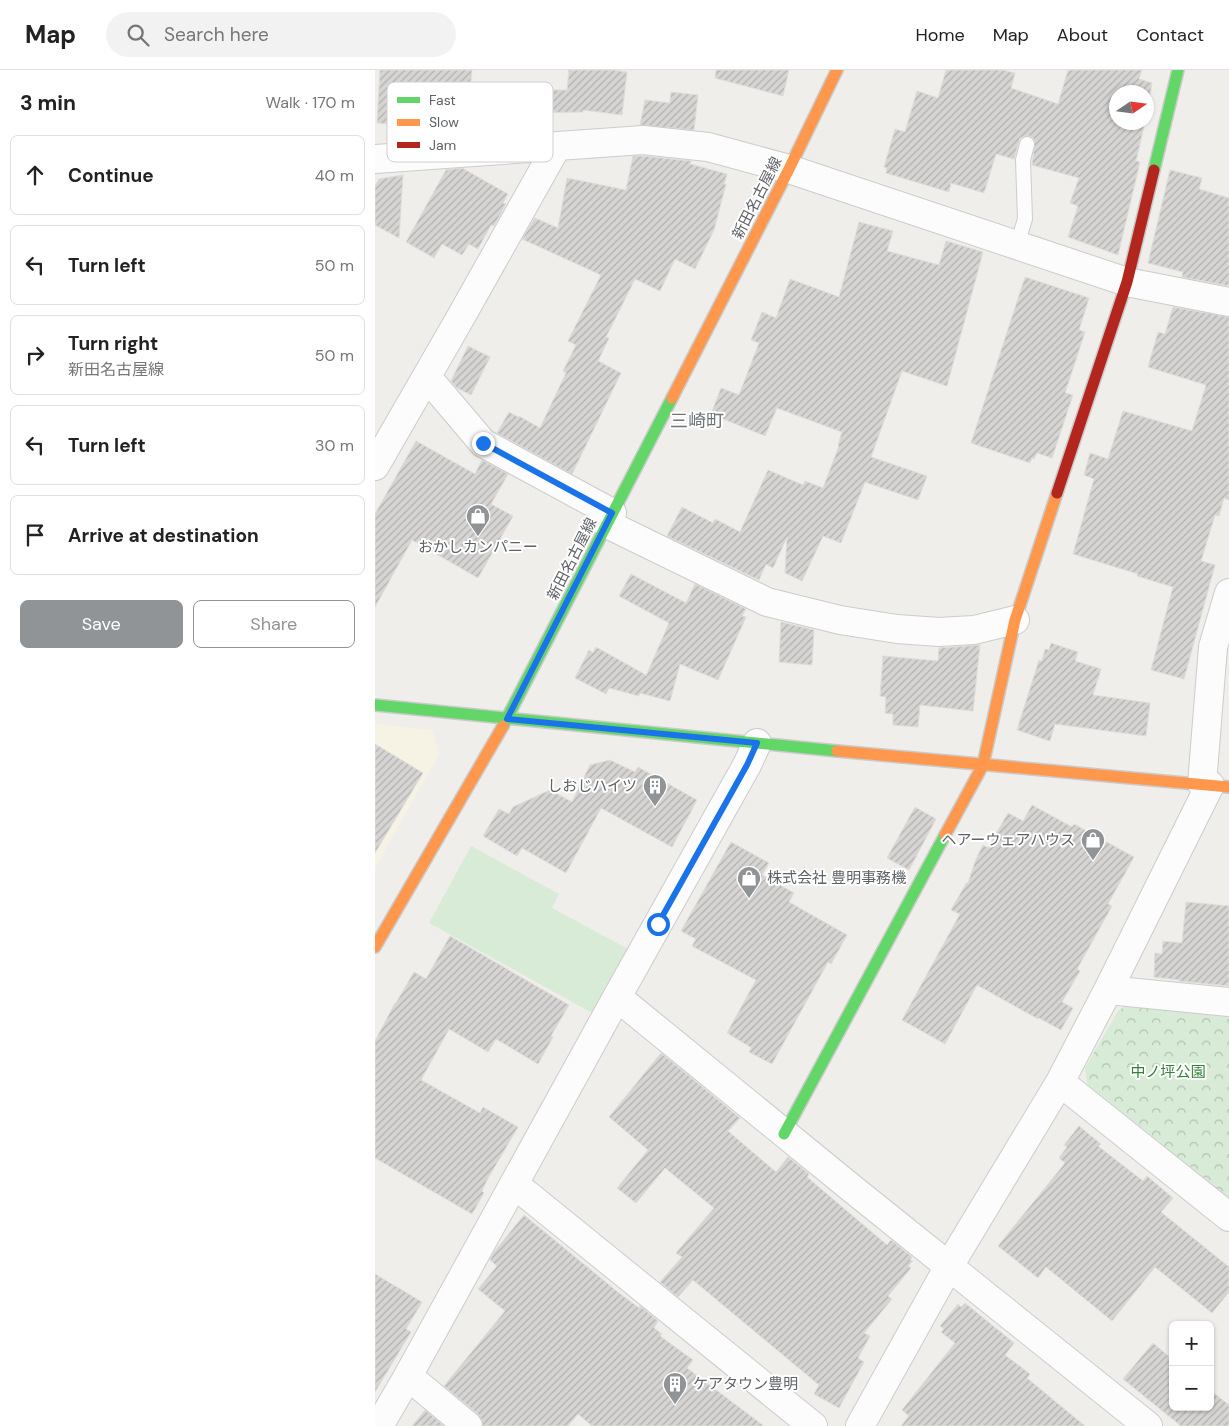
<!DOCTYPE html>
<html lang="en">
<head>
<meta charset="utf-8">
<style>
  body { margin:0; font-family:"DM Sans","Noto Sans JP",sans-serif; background:#f2f2f2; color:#222 }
  .controls { position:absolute; right:15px; bottom:15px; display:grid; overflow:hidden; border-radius:8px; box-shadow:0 1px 4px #0004 }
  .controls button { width:45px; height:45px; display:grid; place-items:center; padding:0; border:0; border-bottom:1px solid #e0e0e0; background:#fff; color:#222; font:25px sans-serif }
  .compass { position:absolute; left:734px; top:15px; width:45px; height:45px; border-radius:50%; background:#fff; box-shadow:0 1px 4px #0004; rotate:77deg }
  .stop { position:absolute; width:15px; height:15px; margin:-11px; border:4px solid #1a73e8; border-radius:50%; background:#fff }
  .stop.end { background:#1a73e8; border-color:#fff; box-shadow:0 1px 5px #0008 }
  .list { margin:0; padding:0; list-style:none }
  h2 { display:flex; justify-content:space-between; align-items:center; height:65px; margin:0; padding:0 20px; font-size:21px }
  h2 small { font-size:16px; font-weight:400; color:#767676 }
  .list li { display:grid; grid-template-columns:32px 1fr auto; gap:15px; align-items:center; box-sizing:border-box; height:80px; margin:0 10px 10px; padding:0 10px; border:1px solid #e0e0e0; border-radius:8px }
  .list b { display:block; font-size:19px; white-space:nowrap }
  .list p { margin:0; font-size:16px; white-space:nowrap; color:#767676 }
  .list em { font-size:16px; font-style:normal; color:#767676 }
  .actions { display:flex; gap:10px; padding:15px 20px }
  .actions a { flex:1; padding:11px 0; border:1px solid #919496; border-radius:8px; text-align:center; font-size:18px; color:#919496 }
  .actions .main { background:#919496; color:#fff }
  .icon { flex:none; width:28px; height:28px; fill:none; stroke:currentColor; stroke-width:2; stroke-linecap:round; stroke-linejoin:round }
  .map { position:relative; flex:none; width:854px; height:1356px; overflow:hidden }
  header { display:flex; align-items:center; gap:30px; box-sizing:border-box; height:70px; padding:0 25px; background:#fff; border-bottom:1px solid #e0e0e0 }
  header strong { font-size:24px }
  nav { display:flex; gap:28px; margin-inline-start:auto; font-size:18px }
  .search { width:350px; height:45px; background:#f2f2f2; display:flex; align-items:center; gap:12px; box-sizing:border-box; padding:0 18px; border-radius:28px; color:#767676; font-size:19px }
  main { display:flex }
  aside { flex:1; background:#fff }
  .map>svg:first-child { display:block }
</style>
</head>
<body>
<header>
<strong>Map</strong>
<div class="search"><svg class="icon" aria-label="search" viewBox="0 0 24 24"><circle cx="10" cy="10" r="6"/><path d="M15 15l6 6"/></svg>Search here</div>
<nav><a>Home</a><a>Map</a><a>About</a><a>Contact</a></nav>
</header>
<main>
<aside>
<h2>3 min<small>Walk · 170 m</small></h2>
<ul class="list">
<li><svg class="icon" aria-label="ahead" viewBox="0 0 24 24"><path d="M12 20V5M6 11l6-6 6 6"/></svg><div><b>Continue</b></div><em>40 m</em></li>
<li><svg class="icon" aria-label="left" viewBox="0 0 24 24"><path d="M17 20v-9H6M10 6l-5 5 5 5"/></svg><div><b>Turn left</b></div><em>50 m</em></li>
<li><svg class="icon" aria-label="right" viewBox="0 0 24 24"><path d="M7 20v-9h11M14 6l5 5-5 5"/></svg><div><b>Turn right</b><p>新田名古屋線</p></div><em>50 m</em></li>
<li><svg class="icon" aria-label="left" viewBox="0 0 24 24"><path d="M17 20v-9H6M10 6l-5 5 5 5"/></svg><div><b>Turn left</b></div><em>30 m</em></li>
<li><svg class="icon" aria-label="arrive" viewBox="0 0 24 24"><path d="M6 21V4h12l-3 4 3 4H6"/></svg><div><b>Arrive at destination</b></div></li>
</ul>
<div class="actions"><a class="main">Save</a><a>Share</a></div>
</aside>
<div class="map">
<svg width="854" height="1356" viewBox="0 0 854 1356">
  <defs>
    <pattern id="park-crowns" width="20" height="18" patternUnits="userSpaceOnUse" patternTransform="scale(1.25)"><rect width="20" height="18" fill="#d8ebd6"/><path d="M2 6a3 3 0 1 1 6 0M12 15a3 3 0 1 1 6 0" fill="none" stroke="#b2c2b1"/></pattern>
    <pattern id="building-hatch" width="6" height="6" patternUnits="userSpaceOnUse" patternTransform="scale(1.25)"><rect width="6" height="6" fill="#d6d5d3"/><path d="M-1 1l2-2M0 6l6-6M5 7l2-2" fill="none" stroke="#b1b0af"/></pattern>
  </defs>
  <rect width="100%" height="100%" fill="#efeeea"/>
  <path fill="#f7f3e4" d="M 0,654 L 57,660 L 64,684 L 0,798 Z"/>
  <path fill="#d8ebd6" d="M 96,776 L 184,824 L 177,838 L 253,879 L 219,944 L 54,853 Z"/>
  <path fill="url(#park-crowns)" d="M 750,936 L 854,947 L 854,1128 L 712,1014 L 710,998 L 743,941 Z"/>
  <path fill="url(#building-hatch)" stroke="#deddd9" d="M 5,0 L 97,0 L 95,20 L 192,20 L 194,0 L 238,0 L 252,2 L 247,45 L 208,40 L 208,42 L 146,43 L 147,57 L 80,58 L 2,53 Z
    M 341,0 L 414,0 L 408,26 L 340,8 Z
    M 571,0 L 627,0 L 640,3 L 636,18 L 683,34 L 693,0 L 767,0 L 764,9 L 777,13 L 772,44 L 772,22 L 742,22 L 742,52 L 770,52 L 761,91 L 765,92 L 743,185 L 693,167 L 703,136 L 695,133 L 704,108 L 657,95 L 660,72 L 658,68 L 655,66 L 650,66 L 645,68 L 639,89 L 621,84 L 609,123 L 576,113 L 574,122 L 511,103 L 512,98 L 509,97 L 520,59 L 530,62 L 542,21 L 563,28 Z
    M 296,22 L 323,25 L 319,60 L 265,55 L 270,30 L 295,33 Z
    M 258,86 L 268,86 L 316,91 L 315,94 L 352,104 L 349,114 L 351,114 L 339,160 L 320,199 L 300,189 L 285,221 L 260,209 L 231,267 L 234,268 L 223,291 L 246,303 L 197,404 L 122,363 L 134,342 L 143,347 L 144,346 L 165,358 L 191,303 L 188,301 L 201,275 L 193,271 L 226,205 L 147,169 L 160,148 L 183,158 L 192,108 L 251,120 Z
    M 87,98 L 133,124 L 128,133 L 131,134 L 119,156 L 116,155 L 103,179 L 94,174 L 87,185 L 67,174 L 59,188 L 31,172 L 71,100 Z
    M 795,100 L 827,108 L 824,119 L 854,128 L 854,216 L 807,207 L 808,202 L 773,193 Z
    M 28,105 L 24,168 L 0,155 L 0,116 L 4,109 Z
    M 484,152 L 518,161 L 512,181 L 564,195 L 571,171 L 608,182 L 572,316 L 527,301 L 496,387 L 552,406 L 543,430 L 490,412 L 466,473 L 448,466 L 427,511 L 410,503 L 412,467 L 398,498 L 391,494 L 384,510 L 292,466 L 307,437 L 338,453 L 340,449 L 365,462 L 393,400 L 428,415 L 430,411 L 448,418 L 464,376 L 463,375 L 467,362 L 402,338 L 390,366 L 336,344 L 346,318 L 364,325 L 384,273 L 376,270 L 387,242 L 401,248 L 415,209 L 464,227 Z
    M 650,207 L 714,228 L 704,260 L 710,262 L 690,323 L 698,325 L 677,388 L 662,383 L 659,389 L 657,388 L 655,393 L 596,373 Z
    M 798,237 L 854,247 L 854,430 L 849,428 L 844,446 L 840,445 L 826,491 L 840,495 L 809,609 L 776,600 L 798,517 L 762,506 L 763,504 L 698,484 L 719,409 L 709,405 L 715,383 L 733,389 L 748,341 L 817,361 L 831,315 L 773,297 L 783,262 L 790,264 Z
    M 93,276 L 115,287 L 96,325 L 82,318 L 76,311 Z
    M 41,371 L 100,404 L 107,390 L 133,404 L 116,434 L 138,446 L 103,508 L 37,470 L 0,537 L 0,444 Z
    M 256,504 L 311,533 L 320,514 L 371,539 L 367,546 L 371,547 L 343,610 L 305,594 L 295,631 L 265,623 L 264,626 L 234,618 L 231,624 L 200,608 L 214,580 L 218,583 L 221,577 L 271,605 L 271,606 L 294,553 L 244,526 Z
    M 406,552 L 439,560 L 437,595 L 404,592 Z
    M 676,573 L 703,582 L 700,591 L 726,599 L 718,625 L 775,633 L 771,666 L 680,654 L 675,671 L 642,660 L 664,590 L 667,591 L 670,579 L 674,580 Z
    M 605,575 L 598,641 L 545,635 L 543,657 L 518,655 L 518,644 L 510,643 L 511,627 L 505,626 L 508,586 L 563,591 L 564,578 Z
    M 0,674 L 48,703 L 0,783 Z
    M 235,690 L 260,702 L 263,697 L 322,730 L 297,777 L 226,738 L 191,803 L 147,778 L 142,786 L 108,766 L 124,739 L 134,744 L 138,737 L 175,720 L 197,732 L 215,695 Z
    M 657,735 L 697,757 L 699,754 L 759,787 L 733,834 L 737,836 L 702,899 L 705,901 L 687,932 L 698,938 L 686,960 L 664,948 L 663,949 L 602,915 L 570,974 L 527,950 L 585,844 L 576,840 L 592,812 L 593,813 L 601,789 L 608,775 L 613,778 L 633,743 L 648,751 Z
    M 540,737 L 561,749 L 534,800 L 512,788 Z
    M 356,772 L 394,793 L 387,805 L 419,823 L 414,832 L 472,865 L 456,894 L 453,892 L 397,994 L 374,982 L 377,978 L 352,963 L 381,910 L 317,876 L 321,869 L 306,861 Z
    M 811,832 L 854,836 L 854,916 L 804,911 L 805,910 L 779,907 L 780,883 L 787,884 L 788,871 L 807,873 Z
    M 75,866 L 194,935 L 176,966 L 178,967 L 163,994 L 121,969 L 113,982 L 74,959 L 46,1010 L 105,1043 L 108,1037 L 143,1057 L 112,1110 L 107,1121 L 109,1123 L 97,1144 L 0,1088 L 0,971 L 20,933 L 21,933 L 39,902 L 51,909 Z
    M 286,983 L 365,1048 L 353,1061 L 401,1102 L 413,1087 L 434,1104 L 432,1107 L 512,1175 L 516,1170 L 537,1187 L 535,1190 L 538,1191 L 533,1196 L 536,1198 L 513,1226 L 517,1229 L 489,1263 L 495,1266 L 483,1288 L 489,1292 L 464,1338 L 439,1324 L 444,1315 L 318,1210 L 303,1227 L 285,1212 L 307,1187 L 301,1183 L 339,1138 L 290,1098 L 261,1133 L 242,1118 L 273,1080 L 234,1047 Z
    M 704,1056 L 726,1074 L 723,1076 L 768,1111 L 772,1106 L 798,1128 L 786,1142 L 854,1197 L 854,1222 L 837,1243 L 780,1197 L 737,1251 L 671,1197 L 663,1208 L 623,1176 L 690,1093 L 684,1088 L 692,1077 L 689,1075 Z
    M 149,1145 L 244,1223 L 264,1238 L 265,1236 L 283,1251 L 279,1258 L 287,1264 L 285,1266 L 318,1290 L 312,1298 L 389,1356 L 217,1356 L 203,1344 L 193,1356 L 108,1356 L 107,1350 L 103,1344 L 69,1316 L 130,1241 L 103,1219 L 122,1196 L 115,1190 L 119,1182 Z
    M 0,1204 L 47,1232 L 31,1259 L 36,1262 L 0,1322 Z
    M 590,1233 L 639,1273 L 630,1285 L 655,1304 L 652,1308 L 710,1356 L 526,1356 L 534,1346 L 527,1340 L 580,1273 L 566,1262 L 569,1259 L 565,1256 L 583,1234 L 586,1237 Z
    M 778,1273 L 798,1290 L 798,1337 L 835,1337 L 835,1320 L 854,1335 L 854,1356 L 806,1356 L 748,1309 Z
    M 50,1340 L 69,1356 L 37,1356 Z"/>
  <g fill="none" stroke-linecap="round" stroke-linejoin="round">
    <g stroke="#cbcccc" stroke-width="16">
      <path id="lane" d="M 642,175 L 650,149 L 648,90 L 652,74"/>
    </g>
    <g stroke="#cbcccc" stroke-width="30">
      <path id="street" d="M 0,89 L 268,70 L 333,77 L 414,99 L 752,212 L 854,232
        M 52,307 L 108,373 L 237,443
        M 0,396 L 83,252 L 182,76
        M 232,454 L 392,532 L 465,550 L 522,559 L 564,562 L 599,560 L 640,550
        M 827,714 L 838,577 L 854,523
        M 733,920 L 854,932
        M 242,927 L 480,1121 L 773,1356
        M 685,1012 L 854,1147
        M 139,1114 L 438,1356
        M 33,1306 L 93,1356
        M 4,1356 L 33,1306 L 242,927 L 372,695 L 382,673
        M 485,1356 L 574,1196 L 685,1012 L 733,920 L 835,715"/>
    </g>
    <g stroke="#cacacb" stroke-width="14">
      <path id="fast" d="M 779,100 L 803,0
        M 0,635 L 462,681
        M 128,656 L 297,328
        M 409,1064 L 570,765"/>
    </g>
    <g stroke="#cacacb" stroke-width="14">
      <path id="slow" d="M 297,328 L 414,99 L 462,0
        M 462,681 L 854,717
        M 570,765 L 608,695 L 640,550 L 682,423
        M 0,877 L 128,656"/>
    </g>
    <g stroke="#cacacb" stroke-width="14">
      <path id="jam" d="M 682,423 L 752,212 L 779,100"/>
    </g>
    <use href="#lane" stroke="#fdfcfc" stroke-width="14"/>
    <use href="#street" stroke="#fdfcfc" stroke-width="28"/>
    <use href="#fast" stroke="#63d668" stroke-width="11"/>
    <use href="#slow" stroke="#ff974d" stroke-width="11"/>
    <use href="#jam" stroke="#b3261e" stroke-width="11"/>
  </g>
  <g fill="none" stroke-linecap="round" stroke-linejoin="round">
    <path stroke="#1a73e8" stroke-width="6" d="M 108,373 L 237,443 L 132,649 L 382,673 L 372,695 L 283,854"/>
  </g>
  <defs>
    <g id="shop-pin" transform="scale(1.25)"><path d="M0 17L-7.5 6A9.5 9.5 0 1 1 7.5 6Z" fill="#919496" stroke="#fff"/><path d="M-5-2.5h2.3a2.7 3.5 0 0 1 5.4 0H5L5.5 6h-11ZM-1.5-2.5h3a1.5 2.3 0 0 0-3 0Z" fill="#fff"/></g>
    <g id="building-pin" transform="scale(1.25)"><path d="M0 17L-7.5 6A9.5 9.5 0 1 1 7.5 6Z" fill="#919496" stroke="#fff"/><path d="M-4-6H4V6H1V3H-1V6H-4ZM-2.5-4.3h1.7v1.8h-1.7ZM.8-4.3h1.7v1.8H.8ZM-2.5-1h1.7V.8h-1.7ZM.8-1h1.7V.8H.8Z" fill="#fff"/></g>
  </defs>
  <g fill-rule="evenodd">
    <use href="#shop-pin" x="103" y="446"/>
    <use href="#building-pin" x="280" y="716"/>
    <use href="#shop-pin" x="718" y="770"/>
    <use href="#shop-pin" x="374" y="808"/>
    <use href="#building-pin" x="300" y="1314"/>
  </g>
  <g text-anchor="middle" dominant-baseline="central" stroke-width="4" stroke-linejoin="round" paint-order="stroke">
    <g font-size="15" fill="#5f6368" stroke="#fff">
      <text transform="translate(382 128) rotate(-63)">新田名古屋線</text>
      <text transform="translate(197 489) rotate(-63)">新田名古屋線</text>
    </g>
    <g font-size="15" fill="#5f6368" stroke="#fff" text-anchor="end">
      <text x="103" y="477" text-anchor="middle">おかしカンパニー</text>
      <text x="262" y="716">しおじハイツ</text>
      <text x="700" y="770">ヘアーウェアハウス</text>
      <text x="392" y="808" text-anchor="start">株式会社 豊明事務機</text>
      <text x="318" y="1314" text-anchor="start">ケアタウン豊明</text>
    </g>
    <g font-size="15" fill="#348238" stroke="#fff">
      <text x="793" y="1002">中ノ坪公園</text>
    </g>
    <g font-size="18" fill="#70757a" stroke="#fff">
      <text x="322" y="351">三崎町</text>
    </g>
  </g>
  <rect x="12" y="12" width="166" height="80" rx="8" fill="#fff" stroke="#cfd0d2" stroke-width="1"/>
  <rect x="22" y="27" width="23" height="6" fill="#63d668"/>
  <rect x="22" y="49" width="23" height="7" fill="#ff974d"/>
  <rect x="22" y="72" width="23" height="6" fill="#b3261e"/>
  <g font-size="14" fill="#5f6368">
    <text x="54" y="35">Fast</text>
    <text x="54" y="57">Slow</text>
    <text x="54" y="80">Jam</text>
  </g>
</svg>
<div class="controls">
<button>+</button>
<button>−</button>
</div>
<svg class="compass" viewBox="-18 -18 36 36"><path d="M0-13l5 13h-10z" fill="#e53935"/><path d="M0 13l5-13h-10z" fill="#767676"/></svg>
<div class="stop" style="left:283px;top:854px"></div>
<div class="stop end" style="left:108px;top:373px"></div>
</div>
</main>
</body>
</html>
